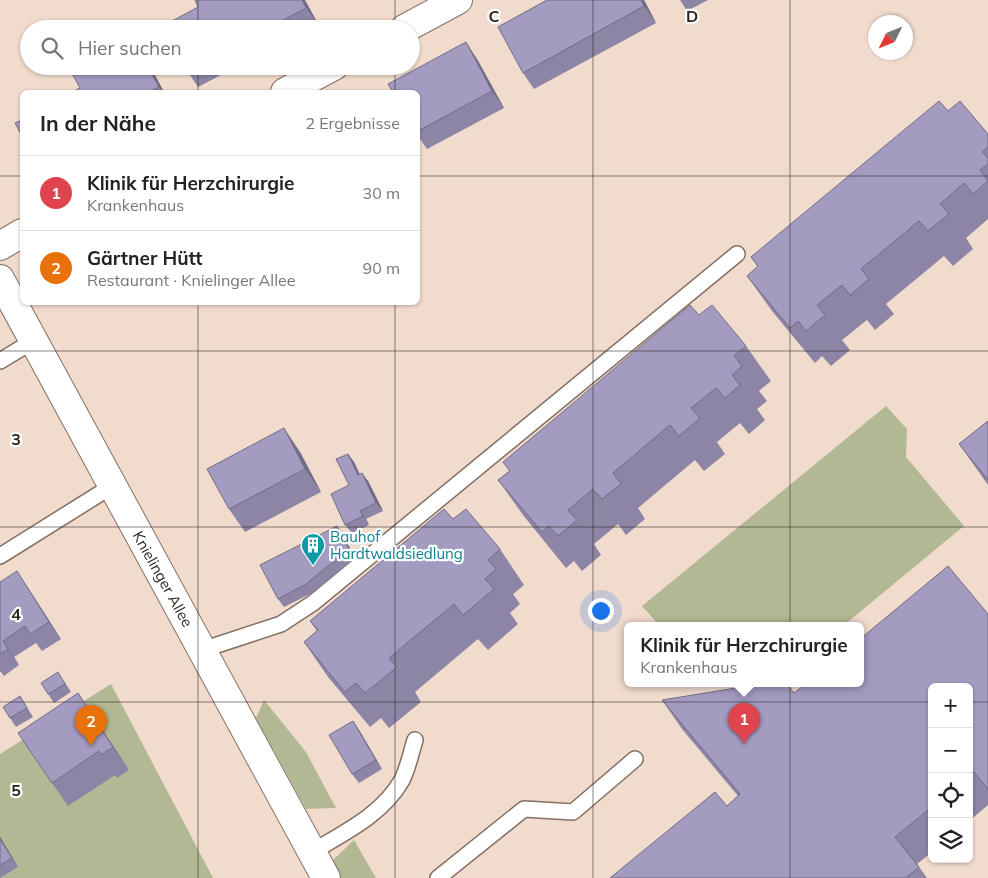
<!DOCTYPE html>
<html lang="de">
<head>
<meta charset="utf-8">
<style>
  body { margin:0; font-family:Mulish,sans-serif; background:#f6f6f6; color:#222 }
  .controls { position:absolute; right:15px; bottom:15px; display:grid; overflow:hidden; border-radius:8px; box-shadow:0 1px 4px #0004 }
  .controls button { width:45px; height:45px; display:grid; place-items:center; padding:0; border:0; border-bottom:1px solid #e0e0e0; background:#fff; color:#222; font:25px sans-serif }
  .compass { position:absolute; left:868px; top:15px; width:45px; height:45px; border-radius:50%; background:#fff; box-shadow:0 1px 4px #0004; rotate:227deg }
  .you { position:absolute; left:600px; top:610px; width:18px; height:18px; margin:-12px; border:4px solid #fff; border-radius:50%; background:#1a73e8; box-shadow:0 0 0 8px #1a73e833 }
  .badge { display:grid; place-items:center; width:32px; height:32px; border-radius:50%; background:#875200; color:#fff; font-size:16px; font-weight:700 }
  .pin { position:absolute; translate:-50% -41px; filter:drop-shadow(0 1px 2px #0008) }
  .pin::after { content:''; position:absolute; top:26px; width:18px; height:15px; background:inherit; clip-path:polygon(0 0,100% 0,50% 100%) }
  .popup { position:absolute; left:624px; top:622px; width:240px; height:65px; box-sizing:border-box; display:grid; place-content:center; border-radius:8px; background:#fff; filter:drop-shadow(0 1px 4px #0005); font-size:16px; white-space:nowrap; color:#767676 }
  .popup b { font-size:19px; color:#222 }
  .popup::after { content:''; position:absolute; left:50%; top:100%; margin-left:-10px; border:10px solid transparent; border-top-color:#fff }
  .list { margin:0; padding:0; list-style:none }
  h2 { display:flex; justify-content:space-between; align-items:center; height:65px; margin:0; padding:0 20px; font-size:21px }
  h2 small { font-size:16px; font-weight:400; color:#767676 }
  .list li { display:grid; grid-template-columns:32px 1fr auto; gap:15px; align-items:center; box-sizing:border-box; height:75px; padding:0 20px; border-top:1px solid #e0e0e0 }
  .list b { display:block; font-size:19px; white-space:nowrap }
  .list p { margin:0; font-size:16px; white-space:nowrap; color:#767676 }
  .list em { font-size:16px; font-style:normal; color:#767676 }
  .icon { flex:none; width:28px; height:28px; fill:none; stroke:currentColor; stroke-width:2; stroke-linecap:round; stroke-linejoin:round }
  .map { position:relative; flex:none; width:988px; height:878px; overflow:hidden }
  .search { position:absolute; background:#fff; box-shadow:0 1px 4px #0004; left:20px; top:20px; width:400px; height:55px; display:flex; align-items:center; gap:12px; box-sizing:border-box; padding:0 18px; border-radius:28px; color:#767676; font-size:19px }
  .panel { position:absolute; background:#fff; box-shadow:0 1px 4px #0004; left:20px; top:90px; width:400px; height:215px; border-radius:8px }
  .map>svg:first-child { display:block }
</style>
</head>
<body>
<div class="map">
<svg width="988" height="878" viewBox="0 0 988 878">
  <rect width="100%" height="100%" fill="#f1dbcd"/>
  <path fill="#b3b894" d="M 886,406 L 907,429 L 906,457 L 964,526 L 844,625 L 659,625 L 642,606 Z
    M 111,684 L 213,878 L 0,878 L 0,754 Z
    M 264,700 L 306,752 L 336,808 L 306,809 L 256,718 Z
    M 354,840 L 376,878 L 341,878 L 332,861 Z"/>
  <g fill="none" stroke-linecap="round" stroke-linejoin="round">
    <g stroke="#847064" stroke-width="18">
      <path id="lane" d="M 0,361 L 33,341
        M 0,556 L 112,486
        M 202,650 L 281,624 L 313,603 L 737,254
        M 312,852 C 345,832 382,815 402,780 C 408,768 411,753 415,740
        M 438,878 L 524,809 L 573,812 L 635,759"/>
    </g>
    <g stroke="#847064" stroke-width="30">
      <path id="street" d="M 404,29 L 458,0
        M 285,92 L 334,66
        M 0,246 L 22,233
        M 0,279 L 326,878"/>
    </g>
    <use href="#lane" stroke="#fff" stroke-width="15"/>
    <use href="#street" stroke="#fff" stroke-width="28"/>
  </g>
  <path fill="#8d85a6" d="M 305,0 L 318,24 L 310,29 L 165,29 Z
    M 644,0 L 656,23 L 534,89 L 523,73 Z
    M 680,0 L 708,0 L 687,11 Z
    M 477,59 L 504,108 L 427,149 L 418,136 L 418,92 Z
    M 68,66 L 150,66 L 164,92 L 72,92 L 80,88 Z
    M 184,66 L 238,66 L 198,87 Z
    M 948,111 L 988,134 L 988,219 L 966,238 L 973,249 L 953,266 L 944,256 L 886,304 L 894,314 L 875,330 L 867,320 L 842,340 L 850,350 L 831,366 L 822,356 L 815,363 L 772,311 L 747,276 L 758,267 L 751,257 Z
    M 699,315 L 746,346 L 771,381 L 759,391 L 767,401 L 757,409 L 765,420 L 749,434 L 740,423 L 717,442 L 725,454 L 704,471 L 695,460 L 638,508 L 645,519 L 626,535 L 618,524 L 594,544 L 601,555 L 582,571 L 574,561 L 566,568 L 523,515 L 498,480 Z
    M 988,421 L 988,485 L 959,444 Z
    M 300,452 L 321,492 L 245,532 L 229,509 Z
    M 348,454 L 354,462 L 359,474 L 368,481 L 383,511 L 366,519 L 369,525 L 352,533 L 345,525 L 349,485 Z
    M 453,519 L 500,549 L 524,585 L 513,594 L 520,604 L 510,613 L 518,624 L 488,650 L 478,639 L 415,692 L 421,702 L 389,728 L 381,718 L 370,727 L 328,677 L 304,642 L 317,631 L 310,621 Z
    M 343,535 L 355,558 L 312,593 L 284,607 L 278,599 Z
    M 0,581 L 28,588 L 61,639 L 42,651 L 36,643 L 14,657 L 19,665 L 4,676 L 0,671 Z
    M 988,614 L 988,805 L 969,821 L 969,687 L 932,687 L 932,852 L 917,864 L 927,878 L 610,878 L 727,806 L 738,796 L 682,729 L 662,700 L 794,693 Z
    M 64,681 L 71,692 L 54,703 L 48,694 Z
    M 20,696 L 33,717 L 16,727 L 10,718 Z
    M 94,717 L 129,770 L 117,778 L 115,775 L 68,806 L 52,783 Z
    M 353,721 L 359,730 L 382,769 L 359,783 L 352,774 Z
    M 0,837 L 18,867 L 0,878 Z"/>
  <path fill="#736c87" d="M 302,0 L 305,0 L 318,24 L 306,8 Z
    M 641,0 L 644,0 L 656,23 L 644,6 Z
    M 466,42 L 477,59 L 504,108 L 492,91 Z
    M 147,66 L 150,66 L 164,92 L 163,92 L 159,87 Z
    M 284,428 L 300,452 L 321,492 L 305,469 Z
    M 348,454 L 354,462 L 364,483 L 358,475 Z
    M 362,473 L 368,481 L 383,511 L 376,503 Z
    M 360,511 L 366,519 L 369,525 L 363,516 Z
    M 337,526 L 343,535 L 355,558 L 349,549 Z
    M 17,571 L 61,639 L 49,622 Z
    M 3,641 L 14,657 L 19,665 L 8,649 Z
    M 78,693 L 94,717 L 129,770 L 113,747 Z
    M 353,721 L 359,730 L 382,769 L 376,760 Z
    M 0,837 L 18,867 L 12,858 L 0,839 Z"/>
  <path fill="#a49bc1" stroke="#736c87" d="M 195,0 L 302,0 L 306,8 L 266,29 L 165,29 L 163,26 L 198,7 Z
    M 547,0 L 641,0 L 644,6 L 523,73 L 498,27 Z
    M 466,42 L 492,91 L 418,131 L 418,92 L 393,92 L 388,84 Z
    M 68,66 L 147,66 L 159,87 L 149,92 L 72,92 L 80,88 Z
    M 184,66 L 195,66 L 186,71 Z
    M 939,101 L 948,111 L 960,101 L 988,134 L 988,147 L 982,152 L 988,158 L 988,164 L 980,170 L 988,181 L 973,194 L 964,183 L 940,204 L 949,214 L 928,231 L 919,221 L 861,269 L 869,279 L 850,295 L 842,285 L 817,305 L 825,315 L 806,331 L 798,321 L 790,328 L 747,276 L 758,266 L 751,257 Z
    M 22,120 L 22,136 L 15,123 Z
    M 690,305 L 699,315 L 712,305 L 746,346 L 734,356 L 742,366 L 732,375 L 740,385 L 725,398 L 716,388 L 691,408 L 700,418 L 679,436 L 670,425 L 613,473 L 621,484 L 602,499 L 593,489 L 568,510 L 577,520 L 558,536 L 549,526 L 542,532 L 498,480 L 510,471 L 503,462 Z
    M 988,421 L 988,480 L 959,444 Z
    M 284,428 L 305,469 L 229,509 L 207,469 Z
    M 348,454 L 358,475 L 362,473 L 376,503 L 360,511 L 363,516 L 345,525 L 331,494 L 349,485 L 336,459 Z
    M 444,509 L 453,519 L 466,509 L 500,549 L 488,560 L 496,569 L 485,579 L 494,589 L 463,615 L 454,604 L 389,658 L 397,667 L 365,693 L 356,683 L 345,692 L 304,642 L 318,630 L 310,621 Z
    M 337,526 L 349,549 L 306,584 L 278,599 L 260,565 Z
    M 948,566 L 988,614 L 988,789 L 974,772 L 969,776 L 969,687 L 932,687 L 932,807 L 895,837 L 919,867 L 906,878 L 610,878 L 715,792 L 727,806 L 740,794 L 662,700 L 767,683 L 786,683 L 794,693 L 807,683 L 860,683 L 860,639 Z
    M 17,571 L 49,622 L 30,634 L 25,626 L 3,641 L 8,649 L 0,654 L 0,582 Z
    M 58,672 L 65,684 L 48,694 L 41,683 Z
    M 78,693 L 113,747 L 101,755 L 99,751 L 52,783 L 18,733 Z
    M 20,696 L 27,708 L 10,718 L 3,707 Z
    M 353,721 L 376,760 L 352,774 L 329,735 Z
    M 0,839 L 12,858 L 0,865 Z"/>
  <path fill="none" stroke="#2a221d" stroke-width="1" stroke-opacity="0.55" d="M 198,0 L 198,29M 395,0 L 395,29M 593,0 L 593,878M 790,0 L 790,878M 198,66 L 198,92M 395,66 L 395,92M 0,176 L 22,176M 418,176 L 988,176M 198,302 L 198,878M 395,302 L 395,878M 0,351 L 988,351M 0,527 L 988,527M 0,702 L 932,702M 969,702 L 988,702"/>
  <defs>
    <g id="building-pin" transform="scale(1.25)"><path d="M0 17L-7.5 6A9.5 9.5 0 1 1 7.5 6Z" fill="#0f9aa8" stroke="#fff"/><path d="M-4-6H4V6H1V3H-1V6H-4ZM-2.5-4.3h1.7v1.8h-1.7ZM.8-4.3h1.7v1.8H.8ZM-2.5-1h1.7V.8h-1.7ZM.8-1h1.7V.8H.8Z" fill="#fff"/></g>
  </defs>
  <g fill-rule="evenodd">
    <use href="#building-pin" x="313" y="545"/>
  </g>
  <g text-anchor="middle" dominant-baseline="central" stroke-width="4.5" stroke-linejoin="round" paint-order="stroke">
    <g font-size="15" fill="#0d838f" stroke="#fff" text-anchor="start">
      <text x="330" y="536">Bauhof<tspan x="330" dy="17">Hardtwaldsiedlung</tspan></text>
    </g>
    <g font-size="15" fill="#2a221d" stroke="#fff">
      <text transform="translate(163 579) rotate(61)">Knielinger Allee</text>
    </g>
  </g>
  <g font-size="16" text-anchor="middle" font-weight="bold" fill="#2a221d" stroke="#fff" stroke-width="4.5" stroke-linejoin="round" paint-order="stroke">
    <text x="494" y="22">C</text>
    <text x="692" y="22">D</text>
    <text x="16" y="445">3</text>
    <text x="16" y="620">4</text>
    <text x="16" y="796">5</text>
  </g>
</svg>
<div class="controls">
<button>+</button>
<button>−</button>
<button><svg class="icon" aria-label="locate" viewBox="0 0 24 24"><circle cx="12" cy="12" r="6"/><path d="M12 2v4M12 18v4M2 12h4M18 12h4"/></svg></button>
<button><svg class="icon" aria-label="layers" viewBox="0 0 24 24"><path d="M12 4l9 5-9 5-9-5zM3 14l9 5 9-5"/></svg></button>
</div>
<svg class="compass" viewBox="-18 -18 36 36"><path d="M0-13l5 13h-10z" fill="#e53935"/><path d="M0 13l5-13h-10z" fill="#767676"/></svg>
<div class="you"></div>
<div class="pin badge" style="left:744px;top:744px;background:#e0444e">1</div>
<div class="popup"><b>Klinik für Herzchirurgie</b>Krankenhaus</div>
<div class="pin badge" style="left:91px;top:746px;background:#e8710a">2</div>
<div class="search"><svg class="icon" aria-label="search" viewBox="0 0 24 24"><circle cx="10" cy="10" r="6"/><path d="M15 15l6 6"/></svg>Hier suchen</div>
<section class="panel">
<h2>In der Nähe<small>2 Ergebnisse</small></h2>
<ul class="list">
<li><span class="badge" style="background:#e0444e">1</span><div><b>Klinik für Herzchirurgie</b><p>Krankenhaus</p></div><em>30 m</em></li>
<li><span class="badge" style="background:#e8710a">2</span><div><b>Gärtner Hütt</b><p>Restaurant · Knielinger Allee</p></div><em>90 m</em></li>
</ul>
</section>
</div>
</body>
</html>
